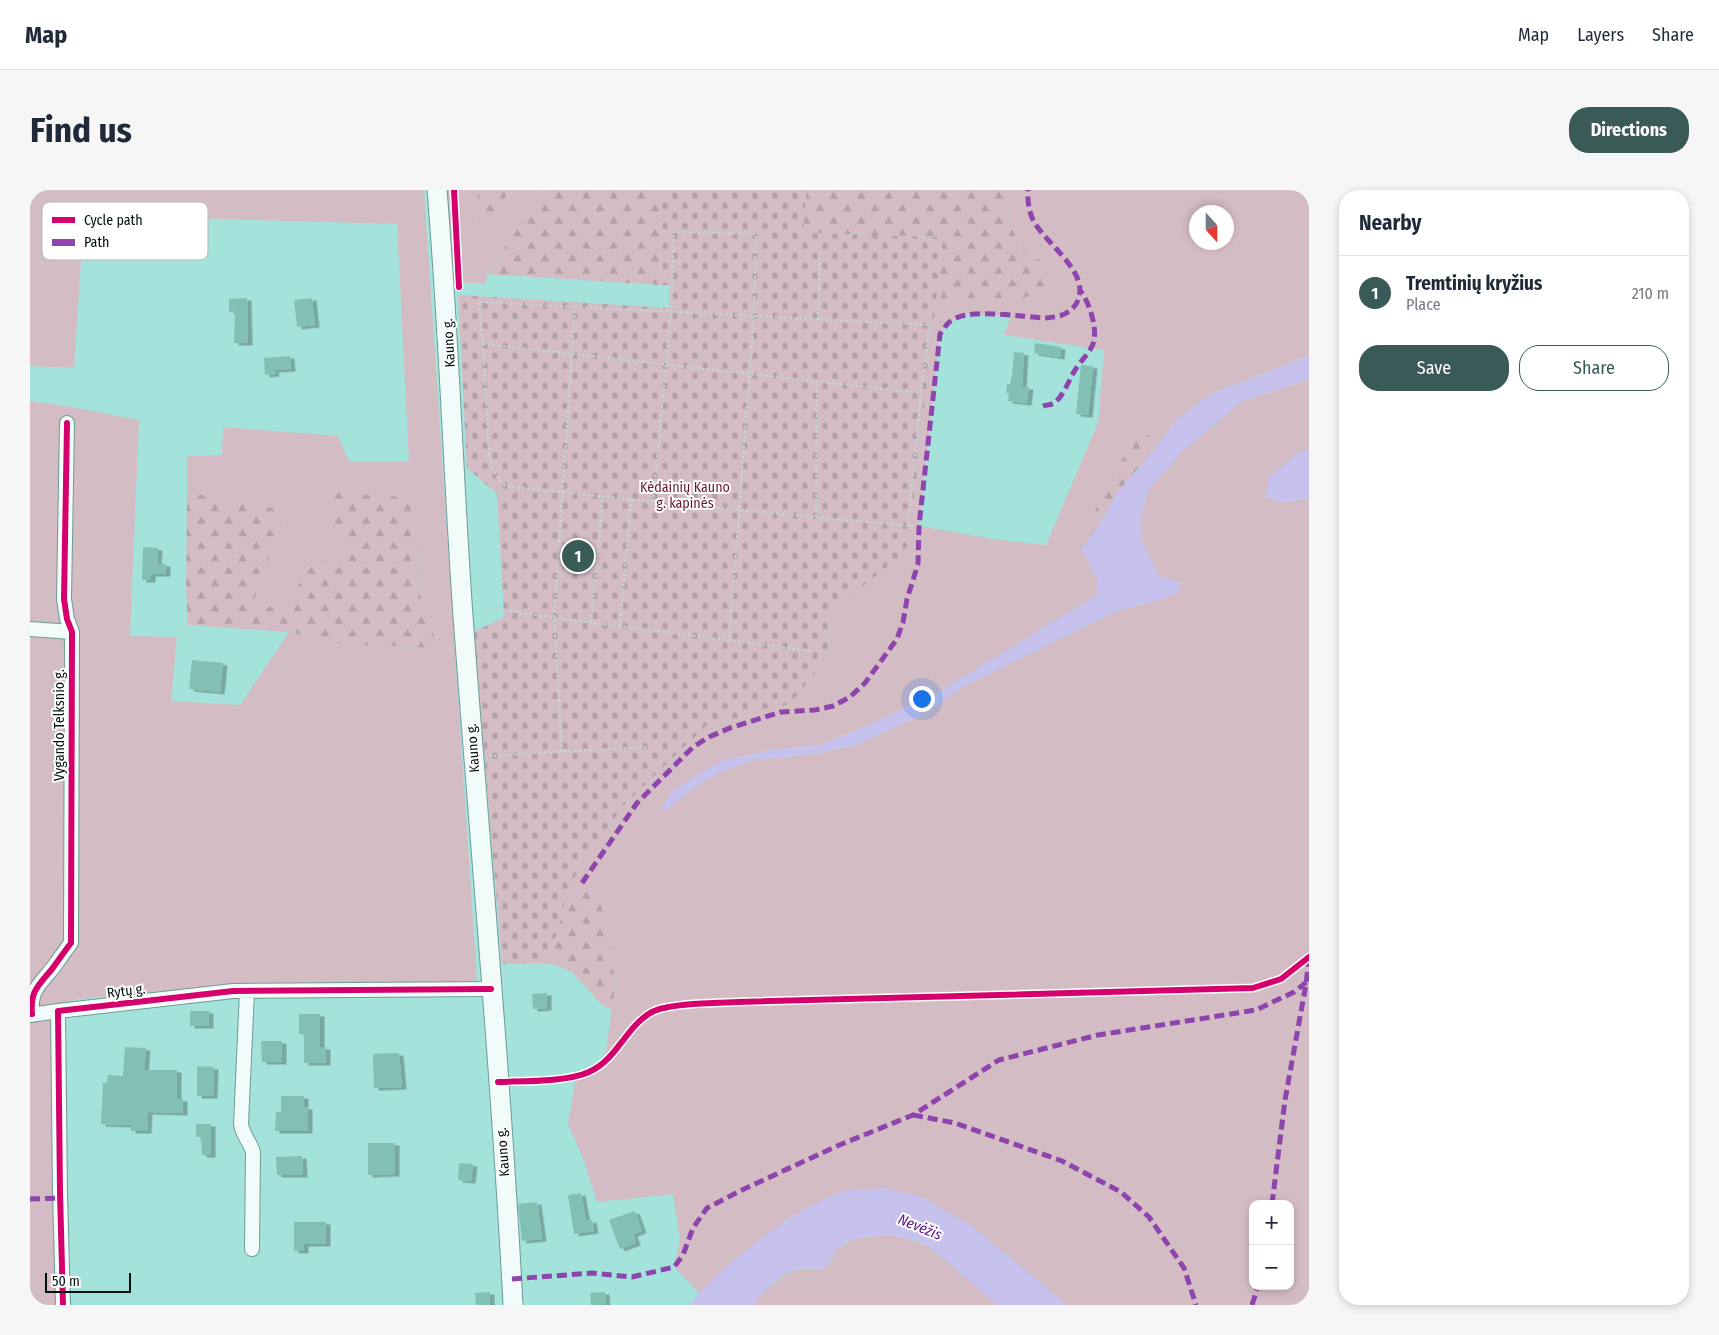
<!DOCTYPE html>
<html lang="en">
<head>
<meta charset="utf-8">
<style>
  body { margin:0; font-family:"Fira Sans Condensed",sans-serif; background:#f6f6f7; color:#1f2937 }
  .controls { position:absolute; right:15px; bottom:15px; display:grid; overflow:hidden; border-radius:10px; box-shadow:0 2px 8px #0003 }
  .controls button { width:45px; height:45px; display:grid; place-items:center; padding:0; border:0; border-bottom:1px solid #e0e1e3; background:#fff; color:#1f2937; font:25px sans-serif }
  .compass { position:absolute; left:1159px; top:15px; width:45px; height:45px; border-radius:50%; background:#fff; box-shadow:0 2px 8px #0003; rotate:159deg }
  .scale { position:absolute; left:15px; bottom:12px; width:86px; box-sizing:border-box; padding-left:5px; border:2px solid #00100e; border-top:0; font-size:14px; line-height:18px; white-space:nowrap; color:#00100e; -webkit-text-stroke:4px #fff; paint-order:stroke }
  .you { position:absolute; left:891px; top:508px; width:18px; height:18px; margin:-12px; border:4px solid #fff; border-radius:50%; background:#1a73e8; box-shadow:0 0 0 8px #1a73e833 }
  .badge { display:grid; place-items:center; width:32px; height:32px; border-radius:50%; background:#395a56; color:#fff; font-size:16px; font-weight:700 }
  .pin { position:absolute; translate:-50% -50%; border:2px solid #fff; box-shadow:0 1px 5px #0006 }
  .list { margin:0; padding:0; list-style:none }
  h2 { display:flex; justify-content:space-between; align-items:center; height:65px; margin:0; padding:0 20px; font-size:21px }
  h2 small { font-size:16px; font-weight:400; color:#747a83 }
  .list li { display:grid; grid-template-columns:32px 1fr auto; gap:15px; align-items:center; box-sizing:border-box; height:75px; padding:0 20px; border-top:1px solid #e0e1e3 }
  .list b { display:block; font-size:19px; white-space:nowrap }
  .list p { margin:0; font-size:16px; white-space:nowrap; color:#747a83 }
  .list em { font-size:16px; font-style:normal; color:#747a83 }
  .actions { display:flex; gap:10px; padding:15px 20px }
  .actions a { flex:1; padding:11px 0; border:1px solid #395a56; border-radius:20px; text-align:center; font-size:18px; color:#395a56 }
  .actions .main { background:#395a56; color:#fff }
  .map { position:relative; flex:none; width:1279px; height:1115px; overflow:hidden; border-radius:20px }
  header { display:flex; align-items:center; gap:30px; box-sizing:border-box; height:70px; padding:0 25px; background:#fff; border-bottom:1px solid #e0e1e3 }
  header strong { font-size:24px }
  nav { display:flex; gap:28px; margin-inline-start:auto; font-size:18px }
  .intro { display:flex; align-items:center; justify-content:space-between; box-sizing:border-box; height:120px; padding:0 30px }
  h1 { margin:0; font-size:35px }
  .button { padding:12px 22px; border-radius:20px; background:#395a56; color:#fff; font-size:18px; font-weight:700 }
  main { display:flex; gap:30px; padding:0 30px }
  aside { flex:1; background:#fff; border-radius:20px; box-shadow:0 2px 8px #0003 }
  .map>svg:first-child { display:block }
</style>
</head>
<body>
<header>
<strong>Map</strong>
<nav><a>Map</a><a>Layers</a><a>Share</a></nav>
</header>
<div class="intro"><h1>Find us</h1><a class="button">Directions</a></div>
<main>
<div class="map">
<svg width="1279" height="1115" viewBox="0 0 1279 1115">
  <defs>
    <pattern id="forest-firs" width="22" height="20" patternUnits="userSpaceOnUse" patternTransform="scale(1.25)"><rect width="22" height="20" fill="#d4bcc4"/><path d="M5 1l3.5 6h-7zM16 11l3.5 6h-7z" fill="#b4a1a7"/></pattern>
    <pattern id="cemetery-stones" width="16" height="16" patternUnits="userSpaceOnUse" patternTransform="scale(1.25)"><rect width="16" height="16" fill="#d4bcc4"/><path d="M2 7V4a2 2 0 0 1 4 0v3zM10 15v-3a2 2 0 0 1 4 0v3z" fill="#b4a1a7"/></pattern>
    <filter id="shadow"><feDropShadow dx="4.5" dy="2.5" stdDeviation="0" flood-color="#0004"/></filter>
  </defs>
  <rect width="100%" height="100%" fill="#a4e2dc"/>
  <path fill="#d4bcc4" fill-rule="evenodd" d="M 0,0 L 394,0 L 447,790 L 424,793 L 222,793 L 49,809 L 22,815 L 26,1104 L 33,1115 L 0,1115 L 0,211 L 30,215 L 109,230 L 100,446 L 147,447 L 141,511 L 210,515 L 259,442 L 309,454 L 408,458 L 389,401 L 387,308 L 329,351 L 319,369 L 283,373 L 253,416 L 220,418 L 255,320 L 157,302 L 157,266 L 192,265 L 193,237 L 308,246 L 319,271 L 379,272 L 367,34 L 54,25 L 44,178 L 0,176 Z
    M 416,0 L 447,0 L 450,42 L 480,0 L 514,0 L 457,83 L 456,93 L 434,93 L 423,91 Z
    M 977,0 L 1279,0 L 1279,166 L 1181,204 L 1146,230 L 1133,249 L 1110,243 L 1051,358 L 1067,389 L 1067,405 L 905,504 L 836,536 L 790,555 L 742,560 L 690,571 L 636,620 L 661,600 L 690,582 L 724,570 L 776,565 L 824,556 L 883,529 L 939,494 L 1089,420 L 1130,410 L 1152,394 L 1129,386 L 1112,352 L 1110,330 L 1119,299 L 1152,262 L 1212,211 L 1279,189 L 1279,260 L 1270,261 L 1235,307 L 1254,313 L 1279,308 L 1279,1115 L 1037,1115 L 941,1035 L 810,1003 L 758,1029 L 701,1074 L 669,1103 L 644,1077 L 650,1049 L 643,1004 L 567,1012 L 553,968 L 538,934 L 546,887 L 560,882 L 574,874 L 585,797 L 579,740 L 568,706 L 539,695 L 593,616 L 676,536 L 760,514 L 798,467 L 799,423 L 876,362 L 881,336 L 906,108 L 993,108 L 1013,73 L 988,53 L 979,30 ZM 1166,22 L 1196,22 L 1196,52 L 1166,52 ZM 939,124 L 981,126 L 974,145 L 1074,160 L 1068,233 L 1016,355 L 969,350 L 889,336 L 910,144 C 918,132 925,128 939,124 ZM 1223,1014 L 1260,1014 L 1260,1096 L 1223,1096 Z
    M 867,1045 L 898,1056 L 945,1095 L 966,1115 L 723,1115 L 732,1102 L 758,1082 L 774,1078 L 787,1080 L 799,1074 C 808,1044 841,1046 867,1045 Z"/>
  <path fill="url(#forest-firs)" d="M 447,0 L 480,0 L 450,43 Z
    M 514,0 L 632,0 L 631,95 L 457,84 Z
    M 776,0 L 977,0 L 979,30 L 988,53 L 1013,73 L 1019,94 L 1009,103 L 993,108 L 906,108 L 913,47 L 773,43 Z
    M 1110,243 L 1133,249 L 1088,302 L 1066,340 L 1051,358 L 1076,292 Z
    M 157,302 L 255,320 L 221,418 L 253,416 L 283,373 L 319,368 L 329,351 L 301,340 L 298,302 L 387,308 L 389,401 L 408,458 L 309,454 L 259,442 L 158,435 L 156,397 Z
    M 539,695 L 568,706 L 579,740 L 585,797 L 582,820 L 572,815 L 542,782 L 519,773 Z"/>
  <path fill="url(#cemetery-stones)" d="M 632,0 L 776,0 L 773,43 L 913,47 L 881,336 L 876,362 L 799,423 L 798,467 L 760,514 L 676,536 L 593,616 L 539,695 L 519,773 L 472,774 L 444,442 L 474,427 L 467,304 L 437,278 L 428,105 L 639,118 L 639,95 L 631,95 Z"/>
  <path fill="#c6c2ed" d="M 1279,166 L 1279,189 L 1212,211 L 1152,262 L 1119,299 L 1110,330 L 1112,352 L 1129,386 L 1152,394 L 1149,402 L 1130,410 L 1089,420 L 939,494 L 884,529 L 823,556 L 776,565 L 724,570 L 690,582 L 661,600 L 636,620 L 631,618 L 643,600 L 690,571 L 742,560 L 790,555 L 836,536 L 905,504 L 1067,405 L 1067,389 L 1051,358 L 1066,340 L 1088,302 L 1133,249 L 1146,230 L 1181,204 Z
    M 1279,260 L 1279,308 L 1254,313 L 1235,307 L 1239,287 L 1270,261 Z
    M 854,998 L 892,1007 L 941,1035 L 1037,1115 L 966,1115 C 949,1099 932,1084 914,1069 C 908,1064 902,1058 896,1055 C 871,1044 839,1041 814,1053 C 803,1059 801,1076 793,1079 C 787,1081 781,1078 774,1078 C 754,1078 734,1100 723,1115 L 660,1115 C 690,1075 762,1021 808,1003 C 820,999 841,999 854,998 Z"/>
  <path fill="#83c0b4" filter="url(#shadow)" d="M 217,108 L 218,153 L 204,153 L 205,121 L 199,122 L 199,109 Z
    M 282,108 L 285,135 L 267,137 L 264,110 Z
    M 1005,153 L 1031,157 L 1030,167 L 1004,163 Z
    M 984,162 L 994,163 L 992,197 L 999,197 L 997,213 L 978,211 L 979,203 L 976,203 L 977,194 L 980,194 L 982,185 Z
    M 260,166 L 261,179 L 244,180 L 245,184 L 235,185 L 234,168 Z
    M 1051,175 L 1063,176 L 1058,225 L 1046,224 Z
    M 113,357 L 128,358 L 127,374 L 136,374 L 136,384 L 121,384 L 121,390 L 112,390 Z
    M 162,470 L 193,473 L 190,502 L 159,499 Z
    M 517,803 L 517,818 L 503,819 L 502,804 Z
    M 160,821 L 179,821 L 179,836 L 160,836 Z
    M 269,824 L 290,824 L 290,857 L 296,857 L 296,873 L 274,873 L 274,844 L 269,844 Z
    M 231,851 L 252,851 L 252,872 L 232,872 Z
    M 95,857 L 116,858 L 114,880 L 147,880 L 147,909 L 153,909 L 153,923 L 118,922 L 117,941 L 101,941 L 101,935 L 71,934 L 73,893 L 77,893 L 78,885 L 93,886 Z
    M 369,863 L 372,897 L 344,898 L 343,864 Z
    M 167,876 L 184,877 L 183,906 L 167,906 Z
    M 251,906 L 274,906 L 274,917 L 278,917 L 278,941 L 245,941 L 246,922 L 251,922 Z
    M 166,934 L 181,934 L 181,965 L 172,965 L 171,947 L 166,947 Z
    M 338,953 L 365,953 L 365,984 L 338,985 Z
    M 272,966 L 273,985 L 247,985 L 246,967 Z
    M 429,973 L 443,974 L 441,991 L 428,990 Z
    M 551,1003 L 556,1031 L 562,1030 L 564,1041 L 544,1044 L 538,1005 Z
    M 507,1012 L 512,1049 L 492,1051 L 488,1014 Z
    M 605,1021 L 612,1041 L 603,1044 L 606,1053 L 590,1059 L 579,1030 Z
    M 264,1032 L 296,1032 L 296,1054 L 274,1054 L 274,1061 L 264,1061 Z
    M 460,1102 L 460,1115 L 446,1115 L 445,1103 Z
    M 575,1102 L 576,1115 L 561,1115 L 560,1103 Z"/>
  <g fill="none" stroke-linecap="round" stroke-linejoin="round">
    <g stroke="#6e9b97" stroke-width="16">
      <path id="street" d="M 0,439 L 42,442
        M 217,801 L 211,934 C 212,944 220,952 223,962 L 222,1059
        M 2,824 C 0,801 8,796 22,779 C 28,771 34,762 41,753 L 42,442 L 37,429 L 34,409 L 37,233
        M 0,825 L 28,821
        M 33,1115 L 30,1003 L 28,821 L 203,801 L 461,799"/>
    </g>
    <g stroke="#6e9b97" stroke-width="21">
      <path id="secondary" d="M 407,0 C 419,142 423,284 433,426 C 450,656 471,885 483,1115"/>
    </g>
    <path stroke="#c3d7d5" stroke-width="2" stroke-dasharray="2.5 2.5" stroke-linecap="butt" d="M 635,109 L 637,121
      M 788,130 L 790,61
      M 453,154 L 891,203
      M 623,312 L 641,121 L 644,42 L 726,44 L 724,125 L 699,451
      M 786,327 L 787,192
      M 878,336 L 891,203 L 900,135 L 449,112 L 453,154 L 459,265 C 462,278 465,288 476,296 L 623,312 L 881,336 L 889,336
      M 455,417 L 524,428 L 783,461
      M 561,432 L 573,306
      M 590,436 L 601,309
      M 532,562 L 524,428 L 545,117
      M 459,566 L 616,557"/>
    <use href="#street" stroke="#f1fbfa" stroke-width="14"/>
    <use href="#secondary" stroke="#f1fbfa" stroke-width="19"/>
    <path stroke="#8e44ad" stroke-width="5" stroke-dasharray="10 5" stroke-linecap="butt" d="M 1013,216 C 1016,215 1021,215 1024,213 C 1035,205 1039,188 1047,177 C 1053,168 1061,162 1064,151 C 1067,136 1059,112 1050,100
      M 552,693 L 607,613 L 663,557 L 679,547 L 700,538 L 751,522 L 785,520 L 803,516 L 820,507 L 835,493 L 867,449 L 873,432 L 877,409 L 888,374 L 889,336 L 910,144 C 915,137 918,131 926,128 C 946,119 993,127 1016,128 C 1028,127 1039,125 1046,114 C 1064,84 1015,54 1003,30 C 999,21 997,9 998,0
      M 883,925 L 925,933 L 1032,971 L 1091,1002 L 1119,1027 L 1154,1078 L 1166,1115
      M 0,1009 L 30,1008
      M 1242,1014 L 1255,910 L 1276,794 L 1279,768
      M 482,1089 L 562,1083 L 602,1087 L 644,1077 L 653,1065 L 663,1038 L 677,1018 L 712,1000 L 807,956 L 883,925 L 969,870 L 1068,845 L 1226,820 L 1264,802 L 1279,790
      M 1222,1115 L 1228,1096"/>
    <g stroke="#fff" stroke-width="9">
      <path id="cycleway" d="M 424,0 L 429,97
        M 2,824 C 0,801 8,796 22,779 C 28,771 34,762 41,753 L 42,442 L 37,429 L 34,409 L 37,233
        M 468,892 C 493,891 537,892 559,882 C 587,870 596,836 622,822 C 638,813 688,813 708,812 L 1223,798 L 1251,789 L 1279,767
        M 33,1115 L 30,1003 L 28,821 L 203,801 L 461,799"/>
    </g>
    <use href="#cycleway" stroke="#d6006c" stroke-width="6"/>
  </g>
  <g text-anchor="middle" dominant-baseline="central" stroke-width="4" stroke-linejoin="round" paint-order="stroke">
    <g font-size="14" fill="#00100e" stroke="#fff">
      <text transform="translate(419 153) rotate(-93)">Kauno g.</text>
      <text transform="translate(29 535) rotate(-90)">Vygando Telksnio g.</text>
      <text transform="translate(443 558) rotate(-94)">Kauno g.</text>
      <text transform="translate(96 801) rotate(-7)">Rytų g.</text>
      <text transform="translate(473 962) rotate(-94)">Kauno g.</text>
    </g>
    <g font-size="14" fill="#661930" stroke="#fff">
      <text x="655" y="297">Kėdainių Kauno<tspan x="655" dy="16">g. kapinės</tspan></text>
    </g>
    <g font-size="15" font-style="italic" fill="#5f1190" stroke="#fff">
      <text transform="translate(890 1037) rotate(22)">Nevėžis</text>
    </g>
  </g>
  <rect x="12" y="12" width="166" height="58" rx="8" fill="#fff" stroke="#b2b7b7" stroke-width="1"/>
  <rect x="22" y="27" width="23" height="6" fill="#d6006c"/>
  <rect x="22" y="49" width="23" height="7" fill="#8e44ad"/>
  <g font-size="14" fill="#00100e">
    <text x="54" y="35">Cycle path</text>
    <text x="54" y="57">Path</text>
  </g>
</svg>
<div class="controls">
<button>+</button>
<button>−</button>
</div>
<svg class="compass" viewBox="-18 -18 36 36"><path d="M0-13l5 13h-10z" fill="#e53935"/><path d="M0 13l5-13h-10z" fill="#747a83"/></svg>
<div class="scale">50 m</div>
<div class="you"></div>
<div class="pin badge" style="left:548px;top:366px">1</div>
</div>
<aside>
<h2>Nearby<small></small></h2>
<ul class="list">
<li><span class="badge">1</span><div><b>Tremtinių kryžius</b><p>Place</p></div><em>210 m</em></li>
</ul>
<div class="actions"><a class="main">Save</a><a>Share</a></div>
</aside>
</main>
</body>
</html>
